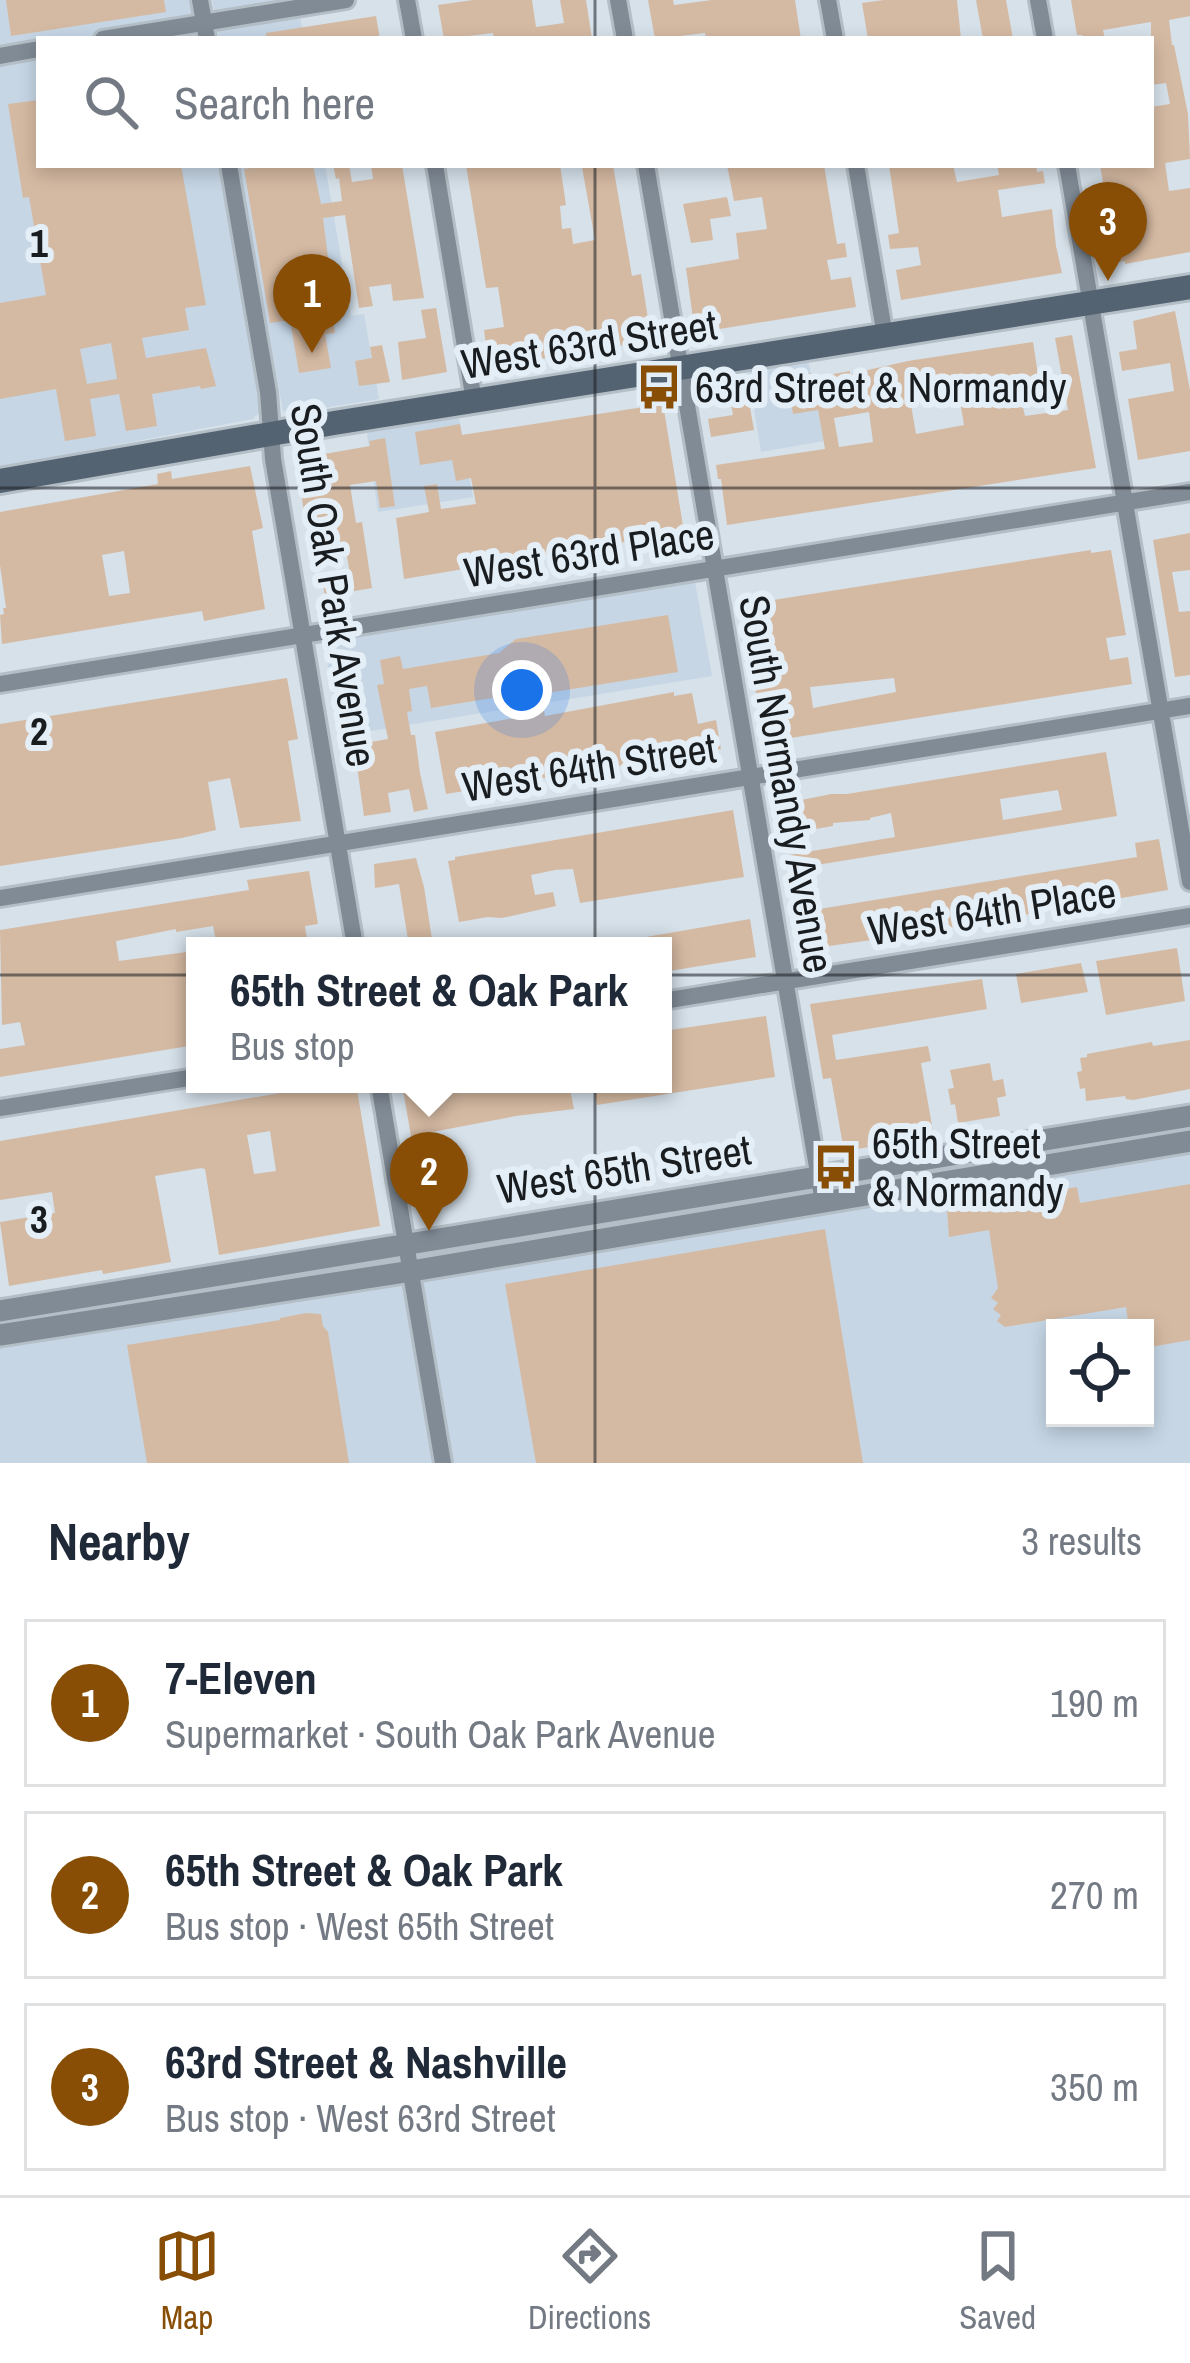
<!DOCTYPE html>
<html lang="en">
<head>
<meta charset="utf-8">
<style>
  body { margin:0; font-family:"Archivo Narrow",sans-serif; background:#f2f2f3; color:#1f2937 }
  .controls { position:absolute; right:36px; bottom:36px; display:grid; overflow:hidden; border-radius:0px; box-shadow:0 6px 18px #0003 }
  .controls button { width:108px; height:108px; display:grid; place-items:center; padding:0; border:0; border-bottom:3px solid #e0e1e3; background:#fff; color:#1f2937; font:60px sans-serif }
  .you { position:absolute; left:522px; top:690px; width:42px; height:42px; margin:-30px; border:9px solid #fff; border-radius:50%; background:#1a73e8; box-shadow:0 0 0 18px #1a73e833 }
  .badge { display:grid; place-items:center; width:78px; height:78px; border-radius:50%; background:#884e06; color:#fff; font-size:39px; font-weight:700 }
  .pin { position:absolute; translate:-50% -99px; filter:drop-shadow(0 3px 6px #0008) }
  .pin::after { content:''; position:absolute; top:63px; width:42px; height:36px; background:inherit; clip-path:polygon(0 0,100% 0,50% 100%) }
  .popup { position:absolute; left:186px; top:937px; width:486px; height:156px; box-sizing:border-box; display:grid; place-content:center; border-radius:0px; background:#fff; filter:drop-shadow(0 3px 9px #0005); font-size:39px; white-space:nowrap; color:#747a83 }
  .popup b { font-size:45px; color:#1f2937 }
  .popup::after { content:''; position:absolute; left:50%; top:100%; margin-left:-24px; border:24px solid transparent; border-top-color:#fff }
  .list { margin:0; padding:0; list-style:none }
  h2 { display:flex; justify-content:space-between; align-items:center; height:156px; margin:0; padding:0 48px; font-size:51px }
  h2 small { font-size:39px; font-weight:400; color:#747a83 }
  .list li { display:grid; grid-template-columns:78px 1fr auto; gap:36px; align-items:center; box-sizing:border-box; height:168px; margin:0 24px 24px; padding:0 24px; border:3px solid #e0e1e3; border-radius:0px }
  .list b { display:block; font-size:45px; white-space:nowrap }
  .list p { margin:0; font-size:39px; white-space:nowrap; color:#747a83 }
  .list em { font-size:39px; font-style:normal; color:#747a83 }
  .icon { flex:none; width:66px; height:66px; fill:none; stroke:currentColor; stroke-width:2; stroke-linecap:round; stroke-linejoin:round }
  .map { position:relative; flex:none; width:1190px; height:1463px; overflow:hidden }
  .search { position:absolute; background:#fff; box-shadow:0 6px 18px #0003; left:36px; right:36px; top:36px; height:132px; display:flex; align-items:center; gap:30px; box-sizing:border-box; padding:0 42px; border-radius:0px; color:#747a83; font-size:45px }
  .sheet { height:732px; background:#fff }
  nav { display:flex; justify-content:space-around; align-items:center; box-sizing:border-box; height:168px; border-top:3px solid #e0e1e3; background:#fff; font-size:33px; color:#747a83 }
  nav a { display:grid; justify-items:center; gap:6px }
  nav .on { color:#884e06 }
  .map>svg:first-child { display:block }
</style>
</head>
<body>
<div class="map">
<svg width="1190" height="1463" viewBox="0 0 1190 1463">
  <rect width="100%" height="100%" fill="#d6e1ea"/>
  <path fill="#c6d6e5" fill-rule="evenodd" d="M 0,0 L 191,0 L 197,39 L 39,39 L 39,165 L 218,165 L 260,405 L 260,411 L 253,419 L 0,467 Z
    M 212,0 L 297,0 L 304,39 L 219,39 Z
    M 239,165 L 325,165 L 351,316 L 364,314 L 379,399 L 293,413 L 283,411 Z
    M 808,360 L 824,441 L 761,452 L 748,371 Z
    M 459,418 L 473,497 L 378,512 L 367,433 Z
    M 695,582 L 712,676 L 340,736 L 324,641 Z
    M 1190,1150 L 1190,1463 L 0,1463 L 0,1347 ZM 1055,1328 L 1145,1328 L 1145,1418 L 1055,1418 Z"/>
  <path fill="#d5baa3" fill-rule="evenodd" d="M 6,0 L 164,0 L 166,12 L 11,36 Z
    M 473,0 L 532,0 L 536,27 L 564,23 L 560,0 L 586,0 L 592,39 L 494,39 L 493,33 L 444,39 L 438,5 Z
    M 648,0 L 673,0 L 674,5 L 712,0 L 795,0 L 801,39 L 706,39 L 705,33 L 655,39 Z
    M 884,0 L 957,0 L 961,39 L 868,39 L 862,3 Z
    M 976,0 L 1006,0 L 1013,39 L 983,39 Z
    M 1071,0 L 1190,0 L 1190,16 L 1169,20 L 1172,45 L 1174,45 L 1188,114 L 1190,159 L 1165,163 L 1169,191 L 1190,188 L 1190,252 L 1125,264 L 1125,261 L 1106,264 L 1094,201 L 1106,200 L 1100,165 L 1151,165 L 1151,107 L 1170,104 L 1166,83 L 1151,85 L 1151,22 L 1103,30 L 1105,39 L 1083,39 L 1082,35 L 1077,35 Z
    M 376,16 L 380,39 L 266,39 L 266,33 Z
    M 39,100 L 39,165 L 181,165 L 206,305 L 185,308 L 189,330 L 142,338 L 146,358 L 206,348 L 216,386 L 201,389 L 200,386 L 152,394 L 157,426 L 126,431 L 119,394 L 90,399 L 96,436 L 65,441 L 56,389 L 0,399 L 0,303 L 46,295 L 29,197 L 23,198 L 8,104 ZM 111,343 L 117,379 L 87,384 L 80,349 Z
    M 272,165 L 313,165 L 321,204 L 342,201 L 339,178 L 336,179 L 333,165 L 349,165 L 352,182 L 373,179 L 371,165 L 402,165 L 424,298 L 393,301 L 391,284 L 369,287 L 373,306 L 359,308 L 345,215 L 323,218 L 335,313 L 332,313 L 335,333 L 325,334 L 331,368 L 299,373 L 290,320 L 270,323 L 244,169 Z
    M 466,165 L 560,165 L 566,205 L 560,206 L 562,229 L 571,228 L 573,244 L 595,240 L 582,167 L 613,165 L 632,276 L 641,274 L 651,338 L 616,347 L 489,367 L 484,330 L 504,327 L 498,287 L 486,288 Z
    M 727,165 L 824,165 L 837,244 L 845,243 L 847,257 L 827,260 L 831,280 L 851,277 L 856,307 L 695,333 L 686,268 L 739,259 L 736,233 L 767,229 L 762,197 L 734,201 Z
    M 889,165 L 953,165 L 957,182 L 999,175 L 997,165 L 1036,165 L 1037,172 L 1043,171 L 1045,183 L 998,190 L 1002,217 L 1052,209 L 1056,246 L 1062,273 L 901,300 L 896,270 L 921,265 L 918,247 L 890,249 L 888,235 L 899,233 Z
    M 727,197 L 731,216 L 710,219 L 713,240 L 691,243 L 683,204 Z
    M 436,308 L 447,372 L 402,380 L 398,342 L 426,338 L 421,310 Z
    M 1175,311 L 1190,390 L 1190,451 L 1138,460 L 1128,399 L 1174,391 L 1170,363 L 1122,371 L 1119,352 L 1137,349 L 1133,321 Z
    M 1072,335 L 1096,468 L 727,525 L 721,479 L 718,479 L 716,465 L 825,449 L 818,410 L 793,414 L 787,378 L 811,373 L 812,378 L 850,371 L 850,374 L 908,361 L 1033,342 L 1039,381 L 1018,385 L 1025,416 L 1068,410 L 1055,338 ZM 958,389 L 964,425 L 916,434 L 911,405 L 934,401 L 932,393 ZM 869,412 L 873,442 L 839,447 L 834,418 Z
    M 382,345 L 390,382 L 359,386 L 355,361 L 372,358 L 370,347 Z
    M 746,385 L 754,430 L 711,437 L 708,419 L 733,415 L 728,388 Z
    M 663,404 L 684,532 L 404,579 L 396,518 L 429,512 L 424,486 L 437,484 L 441,509 L 476,504 L 471,478 L 456,481 L 452,460 L 420,465 L 415,432 L 460,424 L 462,435 Z
    M 385,438 L 395,506 L 380,508 L 376,481 L 350,485 L 356,523 L 362,522 L 372,588 L 325,596 L 322,578 L 350,574 L 345,545 L 317,550 L 311,518 L 305,519 L 296,459 L 370,446 L 369,441 Z
    M 250,466 L 263,528 L 252,531 L 265,609 L 204,621 L 202,611 L 2,644 L 0,615 L 4,614 L 3,608 L 6,608 L 0,565 L 0,512 L 158,484 L 157,474 L 171,471 L 172,479 ZM 124,551 L 130,593 L 109,596 L 102,555 Z
    M 1190,533 L 1190,570 L 1172,572 L 1179,612 L 1190,611 L 1190,675 L 1175,677 L 1153,540 Z
    M 1091,550 L 1091,553 L 1111,550 L 1126,635 L 1106,638 L 1110,660 L 1128,657 L 1132,684 L 765,742 L 749,656 L 769,652 L 766,632 L 747,635 L 742,605 ZM 894,678 L 896,692 L 813,708 L 810,687 Z
    M 668,615 L 678,672 L 541,694 L 545,716 L 674,692 L 674,696 L 692,693 L 698,724 L 716,720 L 721,749 L 446,794 L 435,732 L 532,715 L 529,692 L 431,708 L 427,686 L 409,689 L 412,711 L 407,712 L 411,735 L 415,735 L 420,773 L 428,809 L 414,812 L 409,789 L 388,793 L 391,812 L 364,816 L 354,745 L 388,739 L 377,685 L 384,684 L 380,660 L 400,656 L 403,669 L 499,653 L 516,639 Z
    M 287,678 L 298,739 L 288,741 L 301,821 L 240,828 L 230,778 L 208,782 L 216,830 L 182,838 L 0,866 L 0,724 Z
    M 1106,752 L 1117,816 L 786,870 L 783,856 L 895,837 L 891,813 L 870,818 L 870,820 L 833,823 L 833,826 L 781,835 L 777,805 L 831,794 L 847,794 ZM 1058,790 L 1062,810 L 1003,820 L 1000,799 Z
    M 733,810 L 744,877 L 580,903 L 573,869 L 555,870 L 531,875 L 535,895 L 553,892 L 556,906 L 502,918 L 488,917 L 459,922 L 448,861 L 455,860 L 455,857 Z
    M 1159,839 L 1168,890 L 907,935 L 801,950 L 795,913 L 1137,857 L 1135,843 Z
    M 416,858 L 424,887 L 433,946 L 409,946 L 399,884 L 375,888 L 374,864 Z
    M 309,871 L 318,924 L 305,926 L 308,946 L 217,946 L 213,926 L 176,932 L 176,929 L 116,941 L 119,961 L 194,951 L 195,1045 L 0,1077 L 0,1049 L 25,1045 L 20,1022 L 2,1025 L 0,930 L 249,890 L 247,880 Z
    M 750,919 L 756,957 L 663,972 L 663,946 L 624,946 L 623,941 Z
    M 1177,948 L 1185,1001 L 1106,1015 L 1096,961 Z
    M 1081,963 L 1088,992 L 1021,1003 L 1016,974 Z
    M 982,979 L 987,1009 L 832,1035 L 836,1060 L 928,1046 L 931,1061 L 921,1063 L 934,1137 L 844,1151 L 831,1078 L 823,1079 L 810,1004 Z
    M 766,1016 L 775,1077 L 597,1105 L 594,1090 L 663,1084 L 663,1081 L 668,1080 L 663,1031 Z
    M 1190,1040 L 1190,1089 L 1133,1100 L 1126,1099 L 1125,1096 L 1086,1101 L 1085,1088 L 1080,1089 L 1077,1072 L 1082,1071 L 1080,1058 L 1087,1057 L 1087,1054 L 1152,1042 L 1153,1046 Z
    M 990,1063 L 993,1081 L 1003,1079 L 1006,1096 L 997,1098 L 1000,1116 L 958,1123 L 955,1104 L 951,1105 L 948,1089 L 954,1088 L 950,1070 Z
    M 356,1084 L 380,1226 L 219,1255 L 205,1169 L 201,1168 L 155,1176 L 171,1262 L 103,1274 L 102,1270 L 9,1286 L 0,1222 L 55,1213 L 52,1192 L 0,1200 L 0,1141 L 280,1093 ZM 270,1131 L 276,1171 L 254,1174 L 247,1135 Z
    M 402,1084 L 569,1084 L 574,1109 L 516,1116 L 411,1136 Z
    M 1190,1184 L 1190,1340 L 1145,1348 L 1145,1328 L 1129,1328 L 1126,1307 L 1005,1327 L 997,1321 L 1001,1315 L 993,1309 L 998,1303 L 991,1298 L 998,1288 L 989,1230 L 949,1237 L 947,1209 L 1077,1187 L 1080,1203 Z
    M 825,1229 L 863,1463 L 536,1463 L 505,1284 Z
    M 306,1313 L 321,1314 L 323,1326 L 328,1332 L 349,1463 L 147,1463 L 127,1345 L 280,1320 L 280,1318 Z"/>
  <g fill="none" stroke-linecap="round" stroke-linejoin="round">
    <g stroke="#b4bec6" stroke-width="22">
      <path id="minor" d="M 200,0 L 207,39
        M 407,0 L 414,39
        M 618,0 L 625,39
        M 828,0 L 835,39
        M 1038,0 L 1045,39
        M 103,39 L 346,0
        M 0,56 L 39,49
        M 229,165 L 268,392 L 273,459 L 355,946
        M 435,165 L 474,401
        M 646,165 L 823,1202
        M 856,165 L 885,336
        M 1067,165 L 1190,882
        M 0,684 L 1190,492
        M 0,898 L 1190,706
        M 663,1001 L 1190,916
        M 379,1084 L 443,1463
        M 0,1108 L 195,1077"/>
    </g>
    <g stroke="#b4bec6" stroke-width="27">
      <path id="tertiary" d="M 0,1311 L 1190,1116
        M 0,1335 L 411,1271 L 1190,1141"/>
    </g>
    <g stroke="#b4bec6" stroke-width="30">
      <path id="secondary" d="M 0,481 L 334,423 L 1190,287"/>
    </g>
    <use href="#minor" stroke="#808b96" stroke-width="16"/>
    <use href="#tertiary" stroke="#808b96" stroke-width="21"/>
    <use href="#secondary" stroke="#546372" stroke-width="24"/>
  </g>
  <path fill="none" stroke="#191d20" stroke-width="3" stroke-opacity="0.55" d="M 595,0 L 595,39M 595,165 L 595,1463M 0,488 L 1190,488M 0,975 L 1190,975"/>
  <defs>
    <g id="bus-bare" transform="scale(3.6)"><path d="M-5-6H5V4H4V6H2V4H-2V6H-4V4H-5ZM-3.5-4V0h7V-4ZM-3.5 1.2v1.5H-2V1.2ZM2 1.2v1.5H3.5V1.2Z" fill="#884e06" stroke="#e4eef7" stroke-width="2.5" paint-order="stroke"/></g>
  </defs>
  <g fill-rule="evenodd">
    <use href="#bus-bare" x="659" y="387"/>
    <use href="#bus-bare" x="836" y="1167"/>
  </g>
  <g text-anchor="middle" dominant-baseline="central" stroke-width="12" stroke-linejoin="round" paint-order="stroke">
    <g font-size="42" fill="#191d20" stroke="#e4eef7">
      <text transform="translate(589 344) rotate(-9)">West 63rd Street</text>
      <text transform="translate(589 553) rotate(-9)">West 63rd Place</text>
      <text transform="translate(334 585) rotate(81)">South Oak Park Avenue</text>
      <text transform="translate(589 767) rotate(-9)">West 64th Street</text>
      <text transform="translate(787 784) rotate(80)">South Normandy Avenue</text>
      <text transform="translate(992 911) rotate(-9)">West 64th Place</text>
      <text transform="translate(624 1169) rotate(-9)">West 65th Street</text>
    </g>
    <g font-size="42" fill="#191d20" stroke="#e4eef7" text-anchor="start">
      <text x="695" y="387">63rd Street &amp; Normandy</text>
      <text x="872" y="1143">65th Street<tspan x="872" dy="48">&amp; Normandy</tspan></text>
    </g>
  </g>
  <g font-size="39" text-anchor="middle" font-weight="bold" fill="#191d20" stroke="#e4eef7" stroke-width="12" stroke-linejoin="round" paint-order="stroke">
    <text x="39" y="257">1</text>
    <text x="39" y="745">2</text>
    <text x="39" y="1233">3</text>
  </g>
</svg>
<div class="controls">
<button><svg class="icon" aria-label="locate" viewBox="0 0 24 24"><circle cx="12" cy="12" r="6"/><path d="M12 2v4M12 18v4M2 12h4M18 12h4"/></svg></button>
</div>
<div class="you"></div>
<div class="pin badge" style="left:312px;top:353px">1</div>
<div class="pin badge" style="left:429px;top:1231px">2</div>
<div class="popup"><b>65th Street &amp; Oak Park</b>Bus stop</div>
<div class="pin badge" style="left:1108px;top:281px">3</div>
<div class="search"><svg class="icon" aria-label="search" viewBox="0 0 24 24"><circle cx="10" cy="10" r="6"/><path d="M15 15l6 6"/></svg>Search here</div>
</div>
<section class="sheet">
<h2>Nearby<small>3 results</small></h2>
<ul class="list">
<li><span class="badge">1</span><div><b>7-Eleven</b><p>Supermarket · South Oak Park Avenue</p></div><em>190 m</em></li>
<li><span class="badge">2</span><div><b>65th Street &amp; Oak Park</b><p>Bus stop · West 65th Street</p></div><em>270 m</em></li>
<li><span class="badge">3</span><div><b>63rd Street &amp; Nashville</b><p>Bus stop · West 63rd Street</p></div><em>350 m</em></li>
</ul>
</section>
<nav>
<a class="on"><svg class="icon" aria-label="map" viewBox="0 0 24 24"><path d="M3 6l6-2 6 2 6-2v14l-6 2-6-2-6 2zM9 4v14M15 6v14"/></svg>Map</a>
<a><svg class="icon" aria-label="directions" viewBox="0 0 24 24"><path d="M12 3l9 9-9 9-9-9zM9 14v-3h6M13 9l2 2-2 2"/></svg>Directions</a>
<a><svg class="icon" aria-label="saved" viewBox="0 0 24 24"><path d="M7 4h10v16l-5-4-5 4z"/></svg>Saved</a>
</nav>
</body>
</html>
